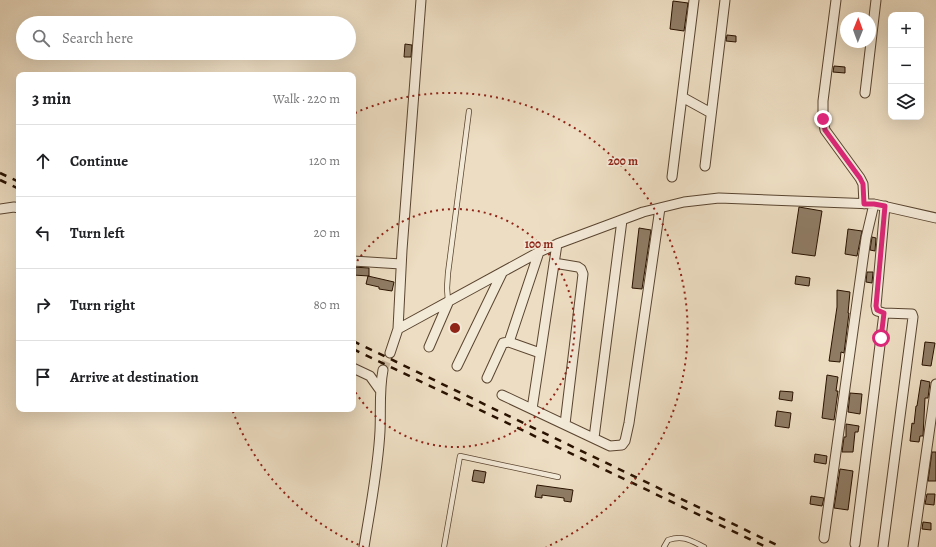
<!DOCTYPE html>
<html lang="en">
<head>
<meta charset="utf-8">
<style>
  body { margin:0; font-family:Alegreya,serif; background:#f2f2f2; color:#202124 }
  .controls { position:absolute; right:12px; top:12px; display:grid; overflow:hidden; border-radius:8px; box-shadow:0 4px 16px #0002 }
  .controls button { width:36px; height:36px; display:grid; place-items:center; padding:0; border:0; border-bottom:1px solid #e0e0e0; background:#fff; color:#202124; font:20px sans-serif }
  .compass { position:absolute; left:840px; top:12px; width:36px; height:36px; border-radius:50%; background:#fff; box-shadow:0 4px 16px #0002; rotate:1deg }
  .stop { position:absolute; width:12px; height:12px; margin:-9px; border:3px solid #db2777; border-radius:50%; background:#fff }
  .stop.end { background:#db2777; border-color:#fff; box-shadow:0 1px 4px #0008 }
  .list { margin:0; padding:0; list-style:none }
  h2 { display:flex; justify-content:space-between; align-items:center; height:52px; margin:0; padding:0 16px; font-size:17px }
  h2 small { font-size:13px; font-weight:400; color:#757577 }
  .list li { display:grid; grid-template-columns:26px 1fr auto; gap:12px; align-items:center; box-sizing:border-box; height:72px; padding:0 16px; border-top:1px solid #e0e0e0 }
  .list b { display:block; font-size:15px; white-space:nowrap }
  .list em { font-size:13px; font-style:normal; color:#757577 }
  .icon { flex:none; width:22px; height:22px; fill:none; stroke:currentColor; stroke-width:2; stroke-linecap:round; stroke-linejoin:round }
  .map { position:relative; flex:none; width:936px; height:547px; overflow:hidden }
  .search { position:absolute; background:#fff; box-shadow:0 4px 16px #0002; left:16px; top:16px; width:340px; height:44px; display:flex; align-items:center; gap:10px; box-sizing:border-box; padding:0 14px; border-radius:22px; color:#757577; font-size:15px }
  .panel { position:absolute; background:#fff; box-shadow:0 4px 16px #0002; left:16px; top:72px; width:340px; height:340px; border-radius:8px }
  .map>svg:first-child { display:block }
</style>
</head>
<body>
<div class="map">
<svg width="936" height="547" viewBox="0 0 936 547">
  <rect width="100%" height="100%" fill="#edddc2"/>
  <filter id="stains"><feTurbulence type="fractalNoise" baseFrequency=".005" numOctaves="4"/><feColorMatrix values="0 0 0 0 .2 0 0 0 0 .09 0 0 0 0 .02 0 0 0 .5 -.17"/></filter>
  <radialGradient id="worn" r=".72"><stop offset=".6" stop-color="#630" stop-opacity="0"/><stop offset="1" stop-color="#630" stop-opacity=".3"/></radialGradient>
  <path fill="#8f7c65" stroke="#291200" d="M 673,1 L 688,3 L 684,31 L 670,29 Z
    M 727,35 L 736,36 L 736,42 L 726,41 Z
    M 405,44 L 412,45 L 411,57 L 404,57 Z
    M 834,66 L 845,67 L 845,73 L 833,72 Z
    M 799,207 L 822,211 L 815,256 L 792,253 Z
    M 639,228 L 651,230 L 642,289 L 632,288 Z
    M 848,229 L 862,231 L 857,256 L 845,254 Z
    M 872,237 L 876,238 L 875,251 L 870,250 Z
    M 353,267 L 369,268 L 369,276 L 353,275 Z
    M 867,272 L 873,272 L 872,283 L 866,282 Z
    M 368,276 L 394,282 L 392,291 L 379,289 L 379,287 L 366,284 Z
    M 796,276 L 810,278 L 809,286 L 795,284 Z
    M 837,290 L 850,292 L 848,313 L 849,313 L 844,353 L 841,352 L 840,362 L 829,361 L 837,307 Z
    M 925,342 L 935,343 L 931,366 L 922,365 Z
    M 827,375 L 838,377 L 836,391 L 838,391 L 834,420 L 822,418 Z
    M 921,380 L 930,382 L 928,398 L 925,398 L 923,436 L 920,436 L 919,442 L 910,441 L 912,423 L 914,424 L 916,406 L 917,406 Z
    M 780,391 L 793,392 L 792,401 L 779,399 Z
    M 850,393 L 862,394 L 860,414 L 848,412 Z
    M 777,411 L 791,413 L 789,428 L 775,426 Z
    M 846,424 L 859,426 L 858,432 L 855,432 L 853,452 L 842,452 L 844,437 L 846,437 Z
    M 932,452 L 936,452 L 936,481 L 928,481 Z
    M 815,454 L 827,456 L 826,464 L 814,462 Z
    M 840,469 L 853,471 L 848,510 L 834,508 Z
    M 474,470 L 486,472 L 484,483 L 472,481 Z
    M 537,485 L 573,490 L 571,502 L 564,501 L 564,498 L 542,495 L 542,498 L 535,497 Z
    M 927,494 L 935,494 L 934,505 L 925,504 Z
    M 811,496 L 824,498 L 822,506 L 810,504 Z
    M 923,522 L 931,523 L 931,530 L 922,529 Z"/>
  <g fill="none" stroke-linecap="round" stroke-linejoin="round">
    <path stroke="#c6b49b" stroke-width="9" stroke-dasharray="9 4.5" stroke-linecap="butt" d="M 383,370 L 390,353"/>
    <g stroke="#5a4530" stroke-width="6">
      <path id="lane" d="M 448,301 L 447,288 L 448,273 L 469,111
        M 444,547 L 460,456 L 558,477
        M 664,547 L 668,540 C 683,535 690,540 704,547"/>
    </g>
    <g stroke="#5a4530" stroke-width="11">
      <path id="street" d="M 836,0 L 823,101 L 823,119 L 825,130 L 860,178 L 863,184 L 864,204
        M 865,93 L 876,0
        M 682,97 L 711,113
        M 705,166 L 725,0
        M 672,177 L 694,0
        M 0,209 L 14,207 L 19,208
        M 353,261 L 401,264
        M 554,263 L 578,267 L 581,269 L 583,274 L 565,424
        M 398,329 L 539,252 L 557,244 L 643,212 L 684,202 L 719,198 L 874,204 L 936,218
        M 509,342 L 539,252
        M 429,347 L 448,303
        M 390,353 L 398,329 L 402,250 L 421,0
        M 457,366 L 502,273
        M 353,368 L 370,376 L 380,390
        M 487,378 L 503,343 L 509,342 L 540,353
        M 502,395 L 610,446 L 622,445 L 625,441 L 629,423 L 660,208
        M 532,409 L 557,244
        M 594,438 L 622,220
        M 824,538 L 866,238 L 874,204
        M 855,544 L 884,313
        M 364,547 C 370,509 378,470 380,431 C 381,411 379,390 383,370
        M 883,547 L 913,317 L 912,314 L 884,313 L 877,311 L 876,306 L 885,206
        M 913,547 L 936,384"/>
    </g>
    <use href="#lane" stroke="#f3e9d7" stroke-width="4.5"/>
    <use href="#street" stroke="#f3e9d7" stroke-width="9"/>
    <path stroke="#291200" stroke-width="2.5" stroke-dasharray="7 7" stroke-linecap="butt" d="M 0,173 L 19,182
      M 0,180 L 19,189
      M 353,341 L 781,547
      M 353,349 L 766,547"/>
  </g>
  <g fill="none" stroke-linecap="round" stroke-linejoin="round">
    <path stroke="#db2777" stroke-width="5" d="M 823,119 L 825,130 L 860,178 L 863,184 L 864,204 L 874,204 L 885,206 L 876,306 L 877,310 L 884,313 L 881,338"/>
  </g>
  <g fill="none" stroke="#8f2418" stroke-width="2" stroke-dasharray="2 4">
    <path d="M354 266A119 119 0 1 1 354 390"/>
    <path d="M364 547A237 237 0 0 1 232 409M355 113A237 237 0 1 1 546 547"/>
  </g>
  <circle cx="455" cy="328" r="6" fill="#8f2418" stroke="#f3e9d7" stroke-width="2"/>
  <g font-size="12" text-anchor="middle" font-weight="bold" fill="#8f2418" stroke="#f3e9d7" stroke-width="3.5" stroke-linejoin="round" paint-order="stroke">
    <text x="623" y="165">200 m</text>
    <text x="539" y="248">100 m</text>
  </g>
  <rect width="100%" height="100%" filter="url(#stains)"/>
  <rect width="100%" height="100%" fill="url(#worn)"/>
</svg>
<div class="controls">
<button>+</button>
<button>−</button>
<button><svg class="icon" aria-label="layers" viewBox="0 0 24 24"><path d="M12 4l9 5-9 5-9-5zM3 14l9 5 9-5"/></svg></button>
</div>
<svg class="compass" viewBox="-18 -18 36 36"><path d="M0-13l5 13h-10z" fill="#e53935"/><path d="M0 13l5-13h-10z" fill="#757577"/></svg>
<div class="stop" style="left:881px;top:338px"></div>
<div class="stop end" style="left:823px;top:119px"></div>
<div class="search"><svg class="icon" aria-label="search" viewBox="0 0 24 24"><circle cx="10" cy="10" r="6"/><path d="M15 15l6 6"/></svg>Search here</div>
<section class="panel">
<h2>3 min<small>Walk · 220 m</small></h2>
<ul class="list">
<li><svg class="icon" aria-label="ahead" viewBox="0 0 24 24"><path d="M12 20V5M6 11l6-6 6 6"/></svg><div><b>Continue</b></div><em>120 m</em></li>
<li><svg class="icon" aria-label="left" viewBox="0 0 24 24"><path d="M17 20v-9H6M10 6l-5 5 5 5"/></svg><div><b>Turn left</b></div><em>20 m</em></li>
<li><svg class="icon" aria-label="right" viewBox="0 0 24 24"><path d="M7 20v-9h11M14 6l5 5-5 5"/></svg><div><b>Turn right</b></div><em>80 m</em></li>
<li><svg class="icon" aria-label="arrive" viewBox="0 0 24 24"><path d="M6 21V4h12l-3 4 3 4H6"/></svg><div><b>Arrive at destination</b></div></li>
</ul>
</section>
</div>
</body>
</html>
